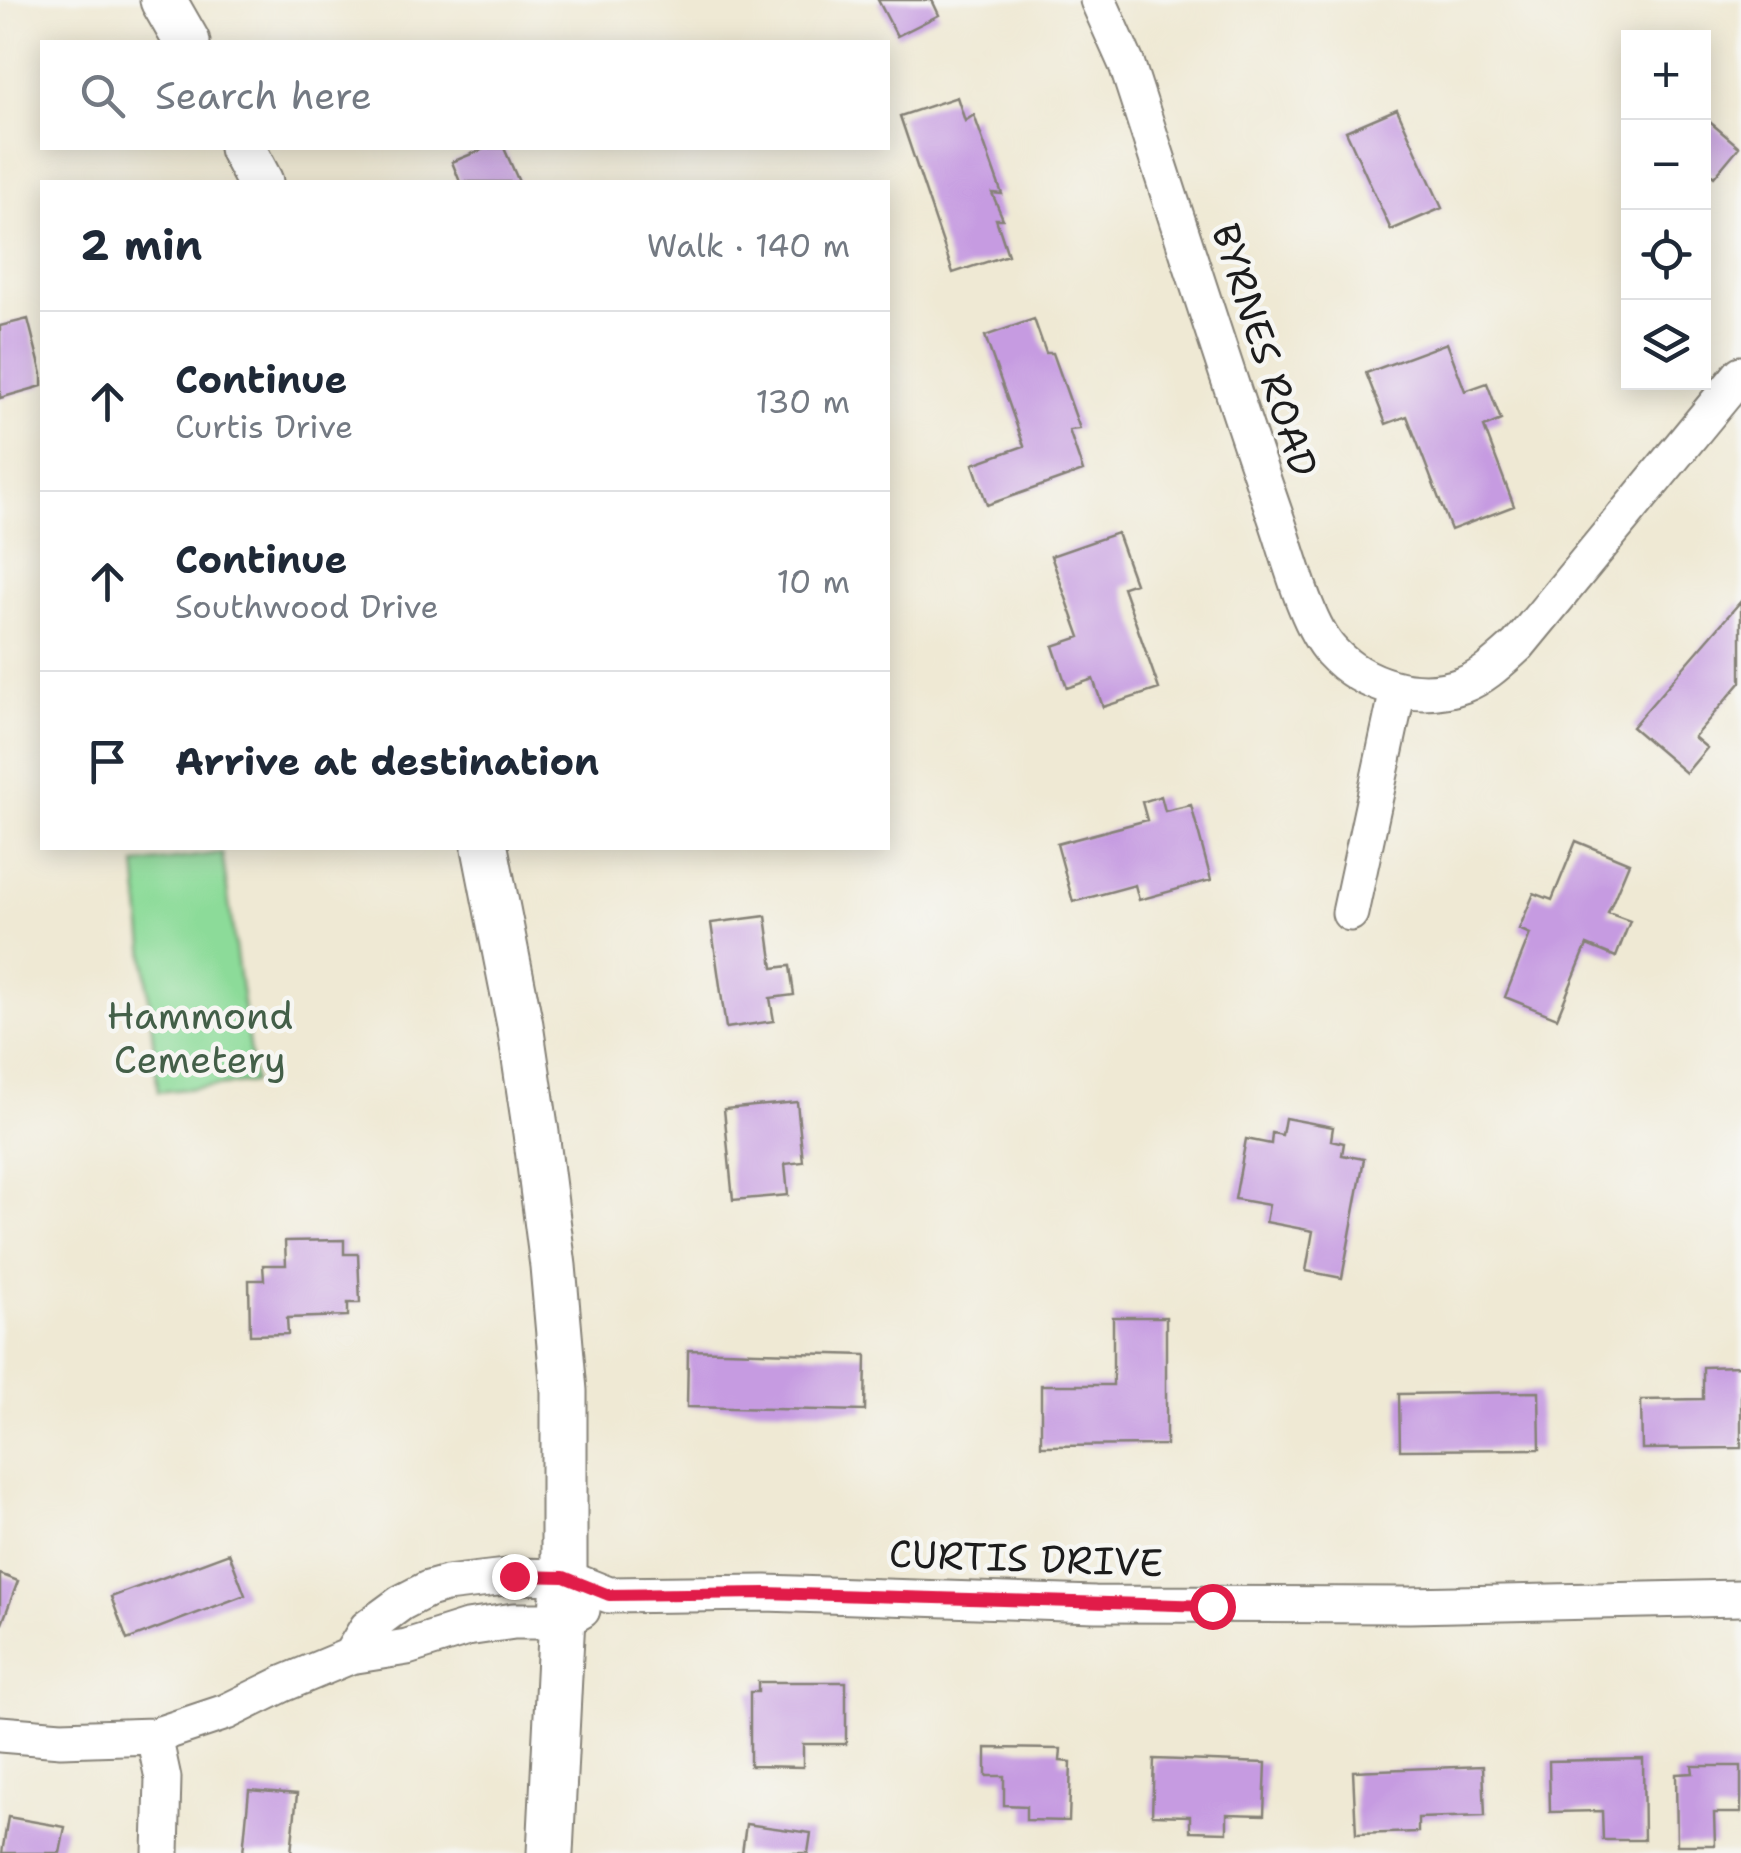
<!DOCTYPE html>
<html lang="en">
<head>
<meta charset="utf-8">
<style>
  body { margin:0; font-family:"Shantell Sans",sans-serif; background:#f6f6f7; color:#1f2937 }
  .controls { position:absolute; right:30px; top:30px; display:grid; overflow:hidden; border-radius:0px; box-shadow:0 5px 25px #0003 }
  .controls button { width:90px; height:90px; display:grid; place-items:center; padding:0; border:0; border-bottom:2px solid #e0e1e3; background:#fff; color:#1f2937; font:50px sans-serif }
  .stop { position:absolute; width:30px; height:30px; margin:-22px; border:8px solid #e11d48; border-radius:50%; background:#fff }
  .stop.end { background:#e11d48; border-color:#fff; box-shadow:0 2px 10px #0008 }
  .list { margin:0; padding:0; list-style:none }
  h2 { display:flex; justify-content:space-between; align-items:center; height:130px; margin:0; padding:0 40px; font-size:42px }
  h2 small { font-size:32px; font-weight:400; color:#747a83 }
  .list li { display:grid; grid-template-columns:65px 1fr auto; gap:30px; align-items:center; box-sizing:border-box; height:180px; padding:0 40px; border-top:2px solid #e0e1e3 }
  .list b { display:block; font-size:38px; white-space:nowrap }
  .list p { margin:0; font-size:32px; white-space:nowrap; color:#747a83 }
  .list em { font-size:32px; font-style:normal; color:#747a83 }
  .icon { flex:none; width:55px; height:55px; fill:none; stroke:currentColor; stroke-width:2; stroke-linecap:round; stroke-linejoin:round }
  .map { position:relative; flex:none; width:1741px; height:1853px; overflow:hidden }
  .search { position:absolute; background:#fff; box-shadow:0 5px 25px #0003; left:40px; top:40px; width:850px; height:110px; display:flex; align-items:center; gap:25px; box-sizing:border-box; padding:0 35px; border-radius:0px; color:#747a83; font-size:38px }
  .panel { position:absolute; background:#fff; box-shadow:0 5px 25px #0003; left:40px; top:180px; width:850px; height:670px; border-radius:0px }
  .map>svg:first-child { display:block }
</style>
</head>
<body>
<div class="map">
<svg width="1741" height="1853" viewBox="0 0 1741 1853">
  <rect width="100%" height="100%" fill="#f6f6f2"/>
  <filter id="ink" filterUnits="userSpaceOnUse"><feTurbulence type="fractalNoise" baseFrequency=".01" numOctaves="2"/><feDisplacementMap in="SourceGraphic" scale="20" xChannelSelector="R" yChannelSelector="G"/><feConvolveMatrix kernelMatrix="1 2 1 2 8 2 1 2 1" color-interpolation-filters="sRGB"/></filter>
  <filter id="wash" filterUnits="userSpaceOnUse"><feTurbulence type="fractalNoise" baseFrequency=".0048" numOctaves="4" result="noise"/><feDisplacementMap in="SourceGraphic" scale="40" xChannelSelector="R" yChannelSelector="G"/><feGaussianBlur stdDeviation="2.25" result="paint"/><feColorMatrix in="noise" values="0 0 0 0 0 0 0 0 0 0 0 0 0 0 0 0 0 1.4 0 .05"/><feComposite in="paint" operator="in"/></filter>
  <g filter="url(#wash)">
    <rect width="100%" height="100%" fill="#efe9d4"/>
    <path fill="#8cdb99" stroke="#547c5a" stroke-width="2.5" d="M 222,853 L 254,1082 L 158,1092 L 136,864 Z"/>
    <g id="blocks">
      <path fill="#c69be1" d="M 878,0 L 932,0 L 939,15 L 897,36 Z
        M 957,97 L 965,121 L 974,115 L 1002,194 L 992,193 L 1003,219 L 996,219 L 1008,255 L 953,273 L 900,116 Z
        M 1397,109 L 1442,208 L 1391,230 L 1346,131 Z
        M 1704,117 L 1739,147 L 1714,177 L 1704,168 Z
        M 486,148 L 504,148 L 519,182 L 460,182 L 452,162 Z
        M 28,319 L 42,374 L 42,386 L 0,398 L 0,326 Z
        M 1034,319 L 1046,353 L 1053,353 L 1080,429 L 1069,430 L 1083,471 L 987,505 L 973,464 L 1024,446 L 985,336 Z
        M 1447,343 L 1465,391 L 1487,383 L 1501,420 L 1484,427 L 1514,506 L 1451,530 L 1407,416 L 1386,424 L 1366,373 Z
        M 1117,533 L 1135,583 L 1123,587 L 1159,689 L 1103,707 L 1093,679 L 1067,688 L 1053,646 L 1080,637 L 1051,556 Z
        M 1741,601 L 1741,682 L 1694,737 L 1707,748 L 1686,773 L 1632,727 Z
        M 1161,796 L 1165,811 L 1191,805 L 1211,880 L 1139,900 L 1135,885 L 1073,902 L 1057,844 L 1147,820 L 1142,802 Z
        M 1576,841 L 1629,863 L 1608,913 L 1630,921 L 1616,957 L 1587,945 L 1557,1018 L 1505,997 L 1530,934 L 1519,929 L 1534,893 L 1552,900 Z
        M 766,916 L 773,968 L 790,966 L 794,995 L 770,998 L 774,1021 L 726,1028 L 711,923 Z
        M 797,1102 L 803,1162 L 785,1164 L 788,1195 L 733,1200 L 724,1109 Z
        M 1285,1118 L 1333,1127 L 1331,1140 L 1344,1143 L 1342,1155 L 1364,1159 L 1342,1278 L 1306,1271 L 1313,1231 L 1266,1222 L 1269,1205 L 1235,1199 L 1246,1139 L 1271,1144 L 1272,1133 L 1282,1135 Z
        M 344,1240 L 344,1254 L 358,1254 L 360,1303 L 348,1303 L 348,1316 L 287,1318 L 288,1334 L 250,1335 L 249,1280 L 264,1280 L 263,1265 L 286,1265 L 285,1241 Z
        M 1113,1317 L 1166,1317 L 1166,1445 L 1041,1446 L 1041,1385 L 1113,1385 Z
        M 688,1350 L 866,1355 L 865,1411 L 687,1407 Z
        M 1741,1366 L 1741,1448 L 1642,1449 L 1641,1400 L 1703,1399 L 1703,1367 Z
        M 1539,1392 L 1540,1449 L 1400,1450 L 1399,1394 Z
        M 229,1553 L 245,1595 L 127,1640 L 111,1597 Z
        M 0,1574 L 18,1581 L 0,1629 Z
        M 758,1682 L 846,1682 L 846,1744 L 803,1744 L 803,1767 L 750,1766 L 750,1692 L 758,1692 Z
        M 986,1748 L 1061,1749 L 1060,1761 L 1071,1762 L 1069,1821 L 1026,1820 L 1026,1806 L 1004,1805 L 1004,1776 L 986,1776 Z
        M 1154,1759 L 1266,1763 L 1264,1815 L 1227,1814 L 1227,1832 L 1190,1831 L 1190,1816 L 1152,1815 Z
        M 1643,1759 L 1644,1840 L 1603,1840 L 1602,1811 L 1550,1812 L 1549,1761 Z
        M 1483,1766 L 1485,1816 L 1418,1818 L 1418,1832 L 1356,1834 L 1353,1771 Z
        M 1692,1766 L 1741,1766 L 1741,1813 L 1714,1813 L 1715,1845 L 1677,1845 L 1676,1774 L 1693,1773 Z
        M 249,1790 L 297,1794 L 291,1853 L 243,1853 Z
        M 8,1817 L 65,1827 L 60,1853 L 2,1853 Z
        M 746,1824 L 811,1833 L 808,1853 L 742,1853 Z"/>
    </g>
  </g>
  <g filter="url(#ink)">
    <use href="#blocks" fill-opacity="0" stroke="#868278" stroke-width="2.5"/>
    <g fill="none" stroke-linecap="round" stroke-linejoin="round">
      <g stroke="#868278" stroke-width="39">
        <path id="minor" d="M 1098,0 L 1127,65 C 1176,216 1224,368 1276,518 C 1289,555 1306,624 1331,651 C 1363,686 1418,702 1463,685 C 1484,677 1501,660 1518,645 L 1741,374
          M 1350,913 L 1398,690
          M 350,1656 L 367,1628 L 401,1603 L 428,1589 L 446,1584 L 514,1576 L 564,1577 L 609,1595 L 765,1593 L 1095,1604 L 1410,1605 L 1741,1598
          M 0,1734 L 61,1739 L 154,1736 L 226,1712 L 283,1684 L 350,1656 L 407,1647 L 467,1628 L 514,1621 L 563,1621 L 582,1610
          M 154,1736 L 163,1778 L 161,1853"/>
      </g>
      <g stroke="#868278" stroke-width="49">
        <path id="major" d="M 163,0 L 187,42
          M 242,148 L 260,182
          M 485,848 L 520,1025 L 536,1133 L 553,1266 L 564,1391 L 564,1577 L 550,1853"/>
      </g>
      <use href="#minor" stroke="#fff" stroke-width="35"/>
      <use href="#major" stroke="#fff" stroke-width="45"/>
    </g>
  </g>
  <g fill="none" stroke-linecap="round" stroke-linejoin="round" filter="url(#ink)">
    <path stroke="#e11d48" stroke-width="12" d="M 514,1576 L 564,1577 L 609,1595 L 765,1593 L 1212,1606"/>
  </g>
  <g text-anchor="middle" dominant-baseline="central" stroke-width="9" stroke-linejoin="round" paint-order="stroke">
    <g font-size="38" fill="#1c1c1c" stroke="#f6f6f2">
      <text transform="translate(1265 350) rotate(72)">BYRNES ROAD</text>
      <text transform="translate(1026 1558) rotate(2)">CURTIS DRIVE</text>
    </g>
    <g font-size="38" fill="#435f48" stroke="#f6f6f2">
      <text x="200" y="1015">Hammond<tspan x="200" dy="44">Cemetery</tspan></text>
    </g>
  </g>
</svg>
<div class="controls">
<button>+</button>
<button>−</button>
<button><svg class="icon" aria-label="locate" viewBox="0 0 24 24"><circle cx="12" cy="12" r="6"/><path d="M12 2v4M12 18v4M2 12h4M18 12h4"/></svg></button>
<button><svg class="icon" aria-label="layers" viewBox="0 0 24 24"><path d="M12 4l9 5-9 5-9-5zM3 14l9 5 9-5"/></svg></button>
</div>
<div class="stop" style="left:1212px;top:1606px"></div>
<div class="stop end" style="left:514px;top:1576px"></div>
<div class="search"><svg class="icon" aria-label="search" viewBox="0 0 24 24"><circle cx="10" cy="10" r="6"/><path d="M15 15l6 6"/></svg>Search here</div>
<section class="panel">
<h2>2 min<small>Walk · 140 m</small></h2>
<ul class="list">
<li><svg class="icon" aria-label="ahead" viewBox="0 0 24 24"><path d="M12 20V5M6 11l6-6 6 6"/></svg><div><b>Continue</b><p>Curtis Drive</p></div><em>130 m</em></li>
<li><svg class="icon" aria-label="ahead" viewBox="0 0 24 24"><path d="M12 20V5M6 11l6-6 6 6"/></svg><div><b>Continue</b><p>Southwood Drive</p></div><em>10 m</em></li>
<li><svg class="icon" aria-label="arrive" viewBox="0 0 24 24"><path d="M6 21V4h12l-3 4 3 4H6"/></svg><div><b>Arrive at destination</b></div></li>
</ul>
</section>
</div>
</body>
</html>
